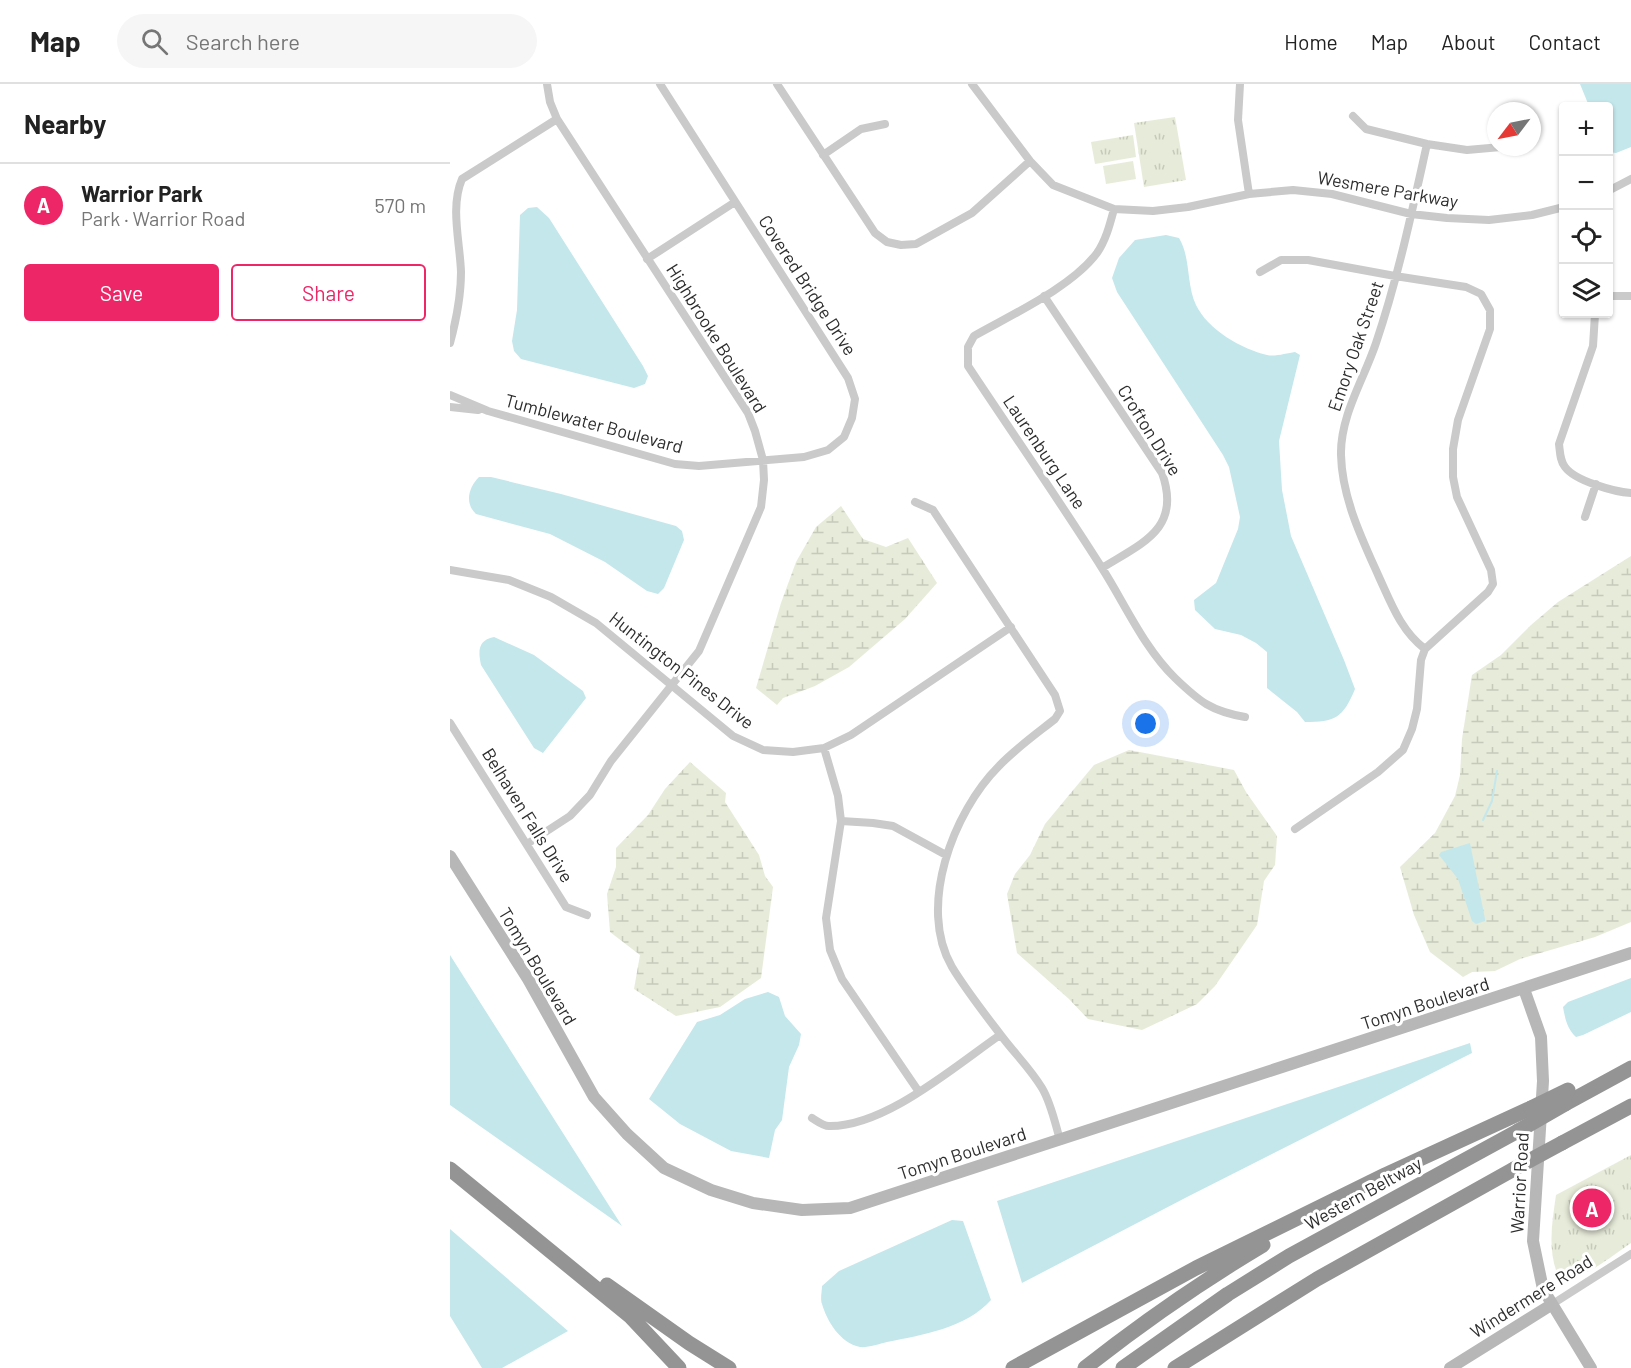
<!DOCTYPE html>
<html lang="en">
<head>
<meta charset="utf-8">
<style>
  body { margin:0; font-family:Barlow,sans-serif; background:#f6f6f6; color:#222 }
  .controls { position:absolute; right:18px; top:18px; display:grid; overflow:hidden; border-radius:6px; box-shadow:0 2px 4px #0004 }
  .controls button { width:54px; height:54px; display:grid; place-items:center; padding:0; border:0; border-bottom:2px solid #e0e0e0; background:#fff; color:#222; font:30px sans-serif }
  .compass { position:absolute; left:1037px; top:18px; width:54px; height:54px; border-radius:50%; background:#fff; box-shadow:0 2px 4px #0004; rotate:238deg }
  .you { position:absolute; left:696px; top:640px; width:21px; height:21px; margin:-15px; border:4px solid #fff; border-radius:50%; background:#1a73e8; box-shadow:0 0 0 9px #1a73e833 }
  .badge { display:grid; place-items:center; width:39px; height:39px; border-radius:50%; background:#ed2667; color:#fff; font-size:20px; font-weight:700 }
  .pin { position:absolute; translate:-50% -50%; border:3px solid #fff; box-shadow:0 2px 6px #0006 }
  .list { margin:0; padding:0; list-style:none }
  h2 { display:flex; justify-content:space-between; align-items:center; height:78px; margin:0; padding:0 24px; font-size:26px }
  h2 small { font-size:20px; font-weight:400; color:#767676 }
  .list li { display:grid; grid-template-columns:39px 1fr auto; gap:18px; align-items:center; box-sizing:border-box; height:84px; padding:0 24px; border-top:2px solid #e0e0e0 }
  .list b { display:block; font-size:22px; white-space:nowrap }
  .list p { margin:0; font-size:20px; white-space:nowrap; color:#767676 }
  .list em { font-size:20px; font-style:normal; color:#767676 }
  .actions { display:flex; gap:12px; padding:18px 24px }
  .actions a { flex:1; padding:14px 0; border:2px solid #ed2667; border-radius:6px; text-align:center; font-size:21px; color:#ed2667 }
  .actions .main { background:#ed2667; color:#fff }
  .icon { flex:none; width:33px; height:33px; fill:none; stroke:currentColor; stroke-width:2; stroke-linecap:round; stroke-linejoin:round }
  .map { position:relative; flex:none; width:1181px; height:1284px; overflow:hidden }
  header { display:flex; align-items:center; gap:36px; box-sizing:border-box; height:84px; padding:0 30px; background:#fff; border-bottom:2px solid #e0e0e0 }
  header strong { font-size:28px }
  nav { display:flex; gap:33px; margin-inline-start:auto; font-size:21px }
  .search { width:420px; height:54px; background:#f6f6f6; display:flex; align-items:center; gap:15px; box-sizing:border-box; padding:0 21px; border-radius:33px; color:#767676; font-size:22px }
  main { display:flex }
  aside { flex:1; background:#fff }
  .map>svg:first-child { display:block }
</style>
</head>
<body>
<header>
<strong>Map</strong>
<div class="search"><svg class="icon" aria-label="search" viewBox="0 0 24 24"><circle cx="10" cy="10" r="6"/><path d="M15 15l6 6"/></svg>Search here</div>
<nav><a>Home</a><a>Map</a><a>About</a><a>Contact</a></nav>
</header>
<main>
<aside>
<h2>Nearby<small></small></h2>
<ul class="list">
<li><span class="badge">A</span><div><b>Warrior Park</b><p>Park · Warrior Road</p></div><em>570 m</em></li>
</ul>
<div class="actions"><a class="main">Save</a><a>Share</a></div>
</aside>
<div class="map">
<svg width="1181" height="1284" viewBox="0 0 1181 1284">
  <defs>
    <pattern id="grass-tufts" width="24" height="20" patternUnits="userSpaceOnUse" patternTransform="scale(1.5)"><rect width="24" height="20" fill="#e7ebd9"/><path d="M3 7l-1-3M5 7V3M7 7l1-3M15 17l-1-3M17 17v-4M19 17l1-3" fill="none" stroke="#c6cabb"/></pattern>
    <pattern id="wetland-marsh" width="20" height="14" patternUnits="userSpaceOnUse" patternTransform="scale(1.5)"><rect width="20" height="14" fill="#e7ebd9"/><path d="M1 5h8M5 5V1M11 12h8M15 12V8" fill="none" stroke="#c6cabb"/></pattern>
  </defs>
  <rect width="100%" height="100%" fill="#fff"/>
  <path fill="url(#grass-tufts)" d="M 725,33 L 736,96 L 694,103 L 684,39 Z
    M 683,51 L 686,73 L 645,80 L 641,58 Z
    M 1181,1071 L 1181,1159 C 1161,1172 1134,1197 1109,1194 C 1097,1167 1102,1139 1106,1111 Z"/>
  <path fill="url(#wetland-marsh)" d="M 391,422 L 413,455 L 436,463 L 458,454 L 487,499 L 455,535 L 399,583 L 365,602 L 333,614 L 327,621 L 306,604 L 331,519 L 346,478 L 366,443 Z
    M 1181,472 L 1181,838 L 1145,853 L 1070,875 L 1045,887 L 1022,888 L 1013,893 L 980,868 L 964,831 L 950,783 L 985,749 L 1005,712 L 1010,691 L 1012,655 L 1022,591 L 1051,571 L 1081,541 L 1108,518 Z
    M 679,666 L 784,686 L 796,708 L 827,752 L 825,781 L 814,797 L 807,841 L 765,902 L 747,920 L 692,946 L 638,935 L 619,915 L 567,869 L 557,810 L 565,790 L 580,771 L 595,740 L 644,681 Z
    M 240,678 L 276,709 L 275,718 L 309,771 L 315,792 L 323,803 L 311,894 L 270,923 L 226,932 L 184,905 L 190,871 L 160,848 L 157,810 L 166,783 L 166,764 L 198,731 L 215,705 Z"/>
  <path fill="#e7ebd9" d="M 683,77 L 686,95 L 656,100 L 653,82 Z"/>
  <path fill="#c4e7ec" d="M 1130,0 L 1181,0 L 1181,63 L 1166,69 L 1159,68 L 1158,22 L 1139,22 Z
    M 87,123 L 99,134 L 193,282 L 198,292 L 195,300 L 184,304 L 71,275 L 64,267 L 62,257 L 67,226 L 70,131 L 78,124 Z
    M 716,151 L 729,154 C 741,174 736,200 746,221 C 758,246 792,265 817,271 C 825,273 837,269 845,268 L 850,271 L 829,357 L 832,406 L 841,452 L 894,576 L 905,605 C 893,634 885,638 855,638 L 847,628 L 817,604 L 817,568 L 806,559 L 791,551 L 765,545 L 745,526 L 744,516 L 766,499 L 788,445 L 790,433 L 779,383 L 773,371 L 667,208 L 662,194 L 669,174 L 685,156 Z
    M 29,393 L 41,393 L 111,410 L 226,442 L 232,447 L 234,456 L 214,504 L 208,510 L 197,507 L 155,478 L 100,450 L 26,430 C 14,419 19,403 29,393 Z
    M 44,553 L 84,571 L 133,607 L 136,614 L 93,669 L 84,664 L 31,581 C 28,567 28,556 44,553 Z
    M 1020,759 L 1035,835 L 1035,837 L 1026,840 L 1022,837 L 1008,795 L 989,771 L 991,768 Z
    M 0,871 L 172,1142 L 0,1021 Z
    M 1181,894 L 1181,928 L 1133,951 L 1126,953 C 1117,945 1115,934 1113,923 L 1118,918 Z
    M 318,908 L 329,913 L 335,932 L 351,950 L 349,961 L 339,983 L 332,1036 L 325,1046 L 319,1074 L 281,1067 L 230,1040 L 199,1015 L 247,938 L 270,931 L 295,915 Z
    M 1020,959 L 1022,969 L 737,1113 L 572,1199 L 547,1117 Z
    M 502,1136 L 513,1137 L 541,1216 C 516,1244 472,1251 437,1258 C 429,1260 417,1264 410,1263 C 390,1259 377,1237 372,1220 C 370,1215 372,1207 372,1202 L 389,1187 Z
    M 0,1145 L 118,1247 L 52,1284 L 32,1284 L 0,1232 Z"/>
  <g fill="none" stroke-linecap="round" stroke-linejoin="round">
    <path stroke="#c4e7ec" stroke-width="2" d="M 1033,736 L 1042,717 L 1047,687"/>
    <path stroke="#cacaca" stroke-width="8" d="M 327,0 L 425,149 L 437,158 L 451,161 L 466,160 L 522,129 L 580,77
      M 522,0 L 580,77 L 603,101 L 664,125 L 703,127 L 738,123 L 799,110 L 843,106 L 882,110 L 961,130 L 997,134 L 1039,136 L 1082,131 L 1114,123
      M 790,0 L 788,36 L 799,110
      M 903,32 L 916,45 L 977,60 L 1017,66 L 1051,63
      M 373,71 L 411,45 L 435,40
      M 1158,107 L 1181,95
      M 664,125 C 660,140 656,156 647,169 C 622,203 561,231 524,252 L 518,263 L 518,282 C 563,350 609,416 652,484 C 675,520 694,564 725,594 C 750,618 761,627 795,633
      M 197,175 L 285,118
      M 810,188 L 831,176 L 858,176 L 945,192 L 1016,203 L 1031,210 L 1040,226 L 1040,245 L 1008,336 L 1003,365 L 1003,393 L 1007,413 L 1041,486 L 1043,500 L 1038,508 L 975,565 L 971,576 L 967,625 L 962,645 L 953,666 L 928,688 L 845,745
      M 594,212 L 712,389 C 732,445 692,459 652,484
      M 1158,212 L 1181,212
      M 1145,230 L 1143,262 L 1109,360 C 1110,368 1110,377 1115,383 C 1125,397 1165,408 1181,409
      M 0,259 C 6,237 11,211 11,188 C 10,158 0,123 12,95 L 107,35
      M 0,311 L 38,327 L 225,380 L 249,382 L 354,373 L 378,366 L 394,353 L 402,334 L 405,315 L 398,294 L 210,0
      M 0,323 L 28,326
      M 465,418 L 483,426 L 605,611 L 610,627 L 605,635 C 586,650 565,665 549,682 C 503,728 467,823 502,883 C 516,906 534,929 550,950 C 564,969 580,984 592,1004 C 601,1019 605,1039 610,1056
      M 1135,433 L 1146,400
      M 0,486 L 59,496 L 101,513 L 146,539 L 283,652 L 313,666 L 343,668 L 374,664 L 401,651 L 561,543
      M 975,565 C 951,547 941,519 929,493 C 912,455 892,414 891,371 C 890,332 914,295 926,259 C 948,194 962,127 977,60
      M 0,639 L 116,823 L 137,831
      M 374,664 L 388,712 L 391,737 L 376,834 L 380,866 L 392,895 L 469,1008
      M 391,737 L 423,739 L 443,742 L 496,771
      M 77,760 L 120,732 L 140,711 L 161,677 L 249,567 L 311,423 L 314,396 L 313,376 L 305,347 L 298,329 L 107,35 L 100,18 L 97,0
      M 362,1034 C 367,1037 373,1042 379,1042 C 435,1043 505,982 550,951
      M 1101,1221 L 1181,1170"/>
    <path stroke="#b7b7b7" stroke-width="12" d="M 0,772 L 78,895 L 144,1013 L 177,1050 L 214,1084 L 261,1106 L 303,1119 L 352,1126 L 400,1124 L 1181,869
      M 1074,905 L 1091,953 L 1093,997 L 1083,1157 L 1093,1205 L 1141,1284
      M 1000,1284 L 1101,1221"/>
    <path stroke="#949494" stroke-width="15" d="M 1115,1020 L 1181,984
      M 1112,1059 L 1181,1022
      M 0,1085 L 181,1233 L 229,1284
      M 157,1201 L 239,1259 L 279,1284
      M 563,1284 L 746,1184 L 935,1091 L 1081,1024
      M 635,1284 C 692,1239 751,1198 813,1161
      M 673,1284 L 778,1210 L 839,1172 L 1068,1047
      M 725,1284 L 867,1195 L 1064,1085"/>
    <path stroke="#949494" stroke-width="15" d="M 1081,1024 L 1118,1006
      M 1068,1047 L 1115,1020
      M 1064,1085 L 1112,1059"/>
  </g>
  <g text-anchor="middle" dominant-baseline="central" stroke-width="6" stroke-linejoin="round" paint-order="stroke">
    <g font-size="18" fill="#2d2d2d" stroke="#fff">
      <text transform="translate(938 105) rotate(10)">Wesmere Parkway</text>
      <text transform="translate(358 201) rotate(57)">Covered Bridge Drive</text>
      <text transform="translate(267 254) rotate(58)">Highbrooke Boulevard</text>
      <text transform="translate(905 262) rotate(-71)">Emory Oak Street</text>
      <text transform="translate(144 339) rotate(15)">Tumblewater Boulevard</text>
      <text transform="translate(700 346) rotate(58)">Crofton Drive</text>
      <text transform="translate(595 368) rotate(56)">Laurenburg Lane</text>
      <text transform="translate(232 586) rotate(38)">Huntington Pines Drive</text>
      <text transform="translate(78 731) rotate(58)">Belhaven Falls Drive</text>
      <text transform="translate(88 882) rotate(59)">Tomyn Boulevard</text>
      <text transform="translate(975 919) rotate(-18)">Tomyn Boulevard</text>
      <text transform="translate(512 1069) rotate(-18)">Tomyn Boulevard</text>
      <text transform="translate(1069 1099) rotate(-87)">Warrior Road</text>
      <text transform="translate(913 1109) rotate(-29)">Western Beltway</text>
      <text transform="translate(1081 1212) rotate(-32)">Windermere Road</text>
    </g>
  </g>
</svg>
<div class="controls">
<button>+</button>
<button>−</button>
<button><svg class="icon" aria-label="locate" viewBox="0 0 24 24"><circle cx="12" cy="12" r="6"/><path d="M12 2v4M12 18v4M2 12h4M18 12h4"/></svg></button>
<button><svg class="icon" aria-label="layers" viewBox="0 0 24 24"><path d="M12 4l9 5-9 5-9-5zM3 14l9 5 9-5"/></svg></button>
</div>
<svg class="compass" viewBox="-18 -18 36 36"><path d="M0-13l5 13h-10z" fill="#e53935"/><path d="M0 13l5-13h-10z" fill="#767676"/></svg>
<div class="you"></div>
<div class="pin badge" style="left:1142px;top:1124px">A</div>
</div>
</main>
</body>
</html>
